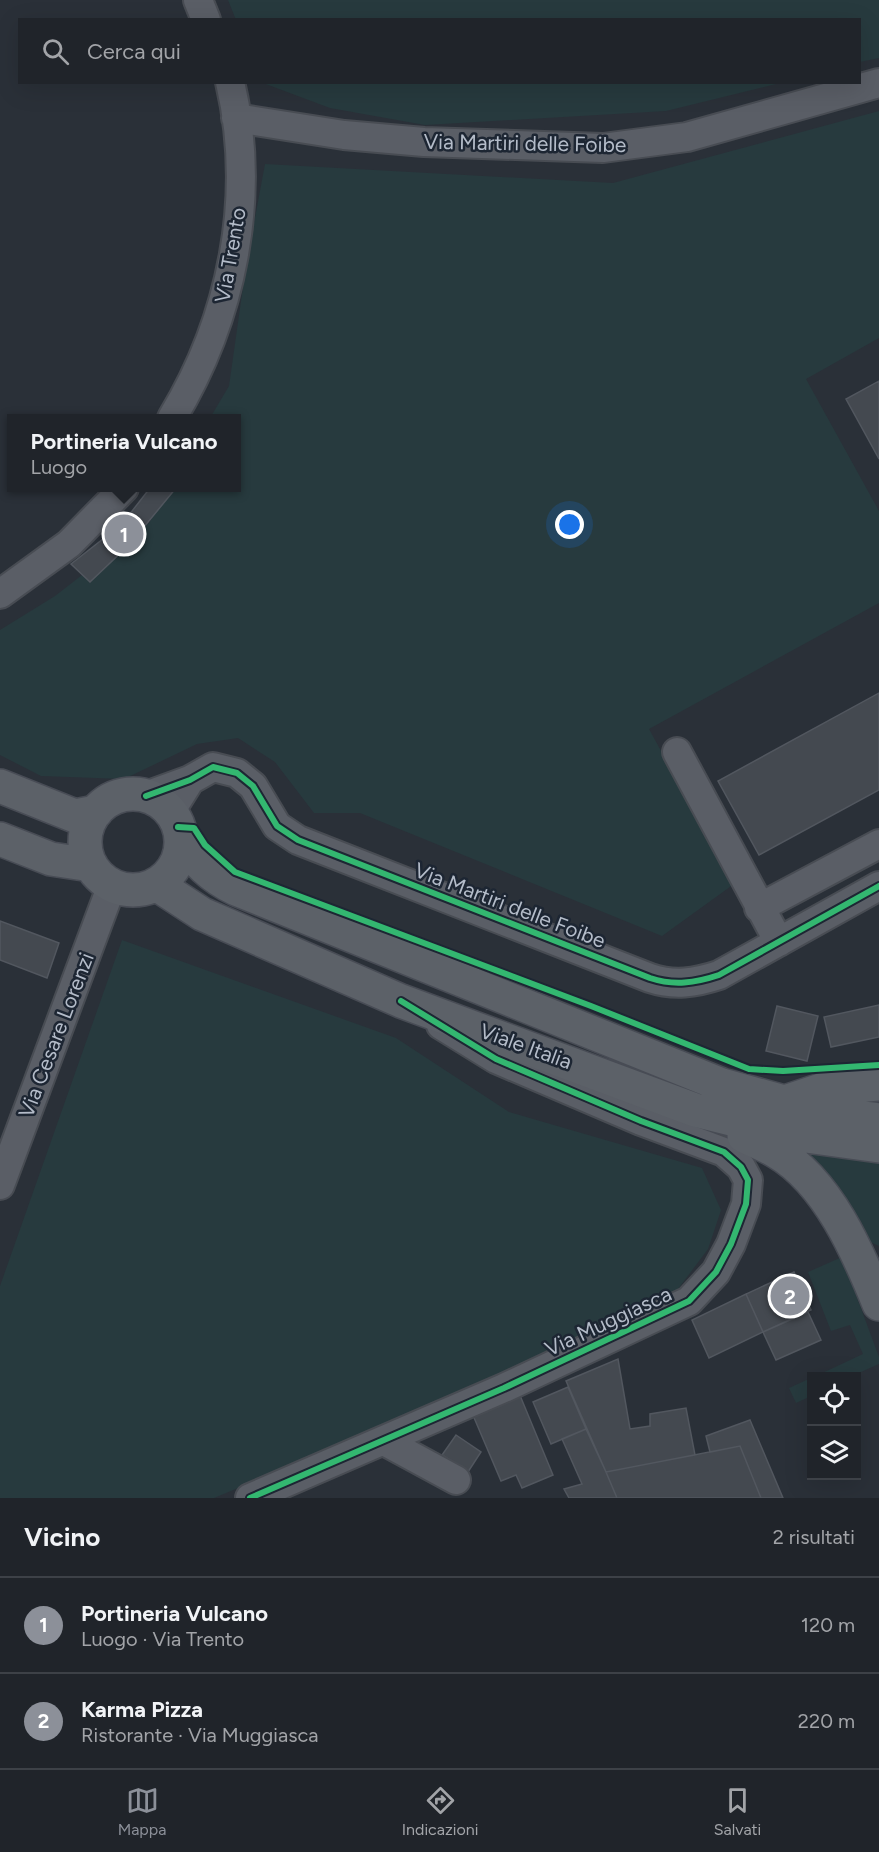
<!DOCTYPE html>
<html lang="it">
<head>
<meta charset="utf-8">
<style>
  body { margin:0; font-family:Figtree,sans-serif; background:#2d3036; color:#f1f3f6 }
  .controls { position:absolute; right:18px; bottom:18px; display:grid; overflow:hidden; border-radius:0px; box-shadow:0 6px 24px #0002 }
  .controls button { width:54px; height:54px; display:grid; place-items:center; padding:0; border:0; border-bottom:2px solid #3d4147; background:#20242a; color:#f1f3f6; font:30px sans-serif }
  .you { position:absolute; left:570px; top:525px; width:21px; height:21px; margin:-15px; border:4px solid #fff; border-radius:50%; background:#1a73e8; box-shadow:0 0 0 9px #1a73e833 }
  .badge { display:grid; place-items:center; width:39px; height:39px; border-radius:50%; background:#8c9099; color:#fff; font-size:20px; font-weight:700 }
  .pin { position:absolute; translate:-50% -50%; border:3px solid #fff; box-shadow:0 2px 6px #0006 }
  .popup { position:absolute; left:7px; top:414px; width:234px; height:78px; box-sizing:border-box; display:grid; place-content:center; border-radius:0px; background:#20242a; filter:drop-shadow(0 2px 4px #0005); font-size:20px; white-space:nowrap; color:#a2a4a8 }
  .popup b { font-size:22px; color:#f1f3f6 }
  .popup::after { content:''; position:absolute; left:50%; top:100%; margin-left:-12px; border:12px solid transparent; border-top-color:#20242a }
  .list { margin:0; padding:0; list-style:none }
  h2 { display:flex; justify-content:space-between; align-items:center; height:78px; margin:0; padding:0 24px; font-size:26px }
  h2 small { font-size:20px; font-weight:400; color:#a2a4a8 }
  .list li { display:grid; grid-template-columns:39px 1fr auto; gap:18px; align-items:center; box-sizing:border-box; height:96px; padding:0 24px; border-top:2px solid #3d4147 }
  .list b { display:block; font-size:22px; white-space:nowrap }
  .list p { margin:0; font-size:20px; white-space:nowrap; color:#a2a4a8 }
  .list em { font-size:20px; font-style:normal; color:#a2a4a8 }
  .icon { flex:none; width:33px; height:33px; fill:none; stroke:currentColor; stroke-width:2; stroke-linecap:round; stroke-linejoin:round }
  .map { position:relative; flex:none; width:879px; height:1498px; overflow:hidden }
  .search { position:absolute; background:#20242a; box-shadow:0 6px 24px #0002; left:18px; right:18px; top:18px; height:66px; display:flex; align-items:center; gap:15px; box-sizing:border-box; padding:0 21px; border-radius:0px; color:#a2a4a8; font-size:22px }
  .sheet { height:270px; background:#20242a }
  nav { display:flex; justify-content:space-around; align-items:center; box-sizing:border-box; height:84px; border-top:2px solid #3d4147; background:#20242a; font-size:16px; color:#a2a4a8 }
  nav a { display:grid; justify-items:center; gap:3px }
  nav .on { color:#8c9099 }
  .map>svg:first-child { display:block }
</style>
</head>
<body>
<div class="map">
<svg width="879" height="1498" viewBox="0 0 879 1498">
  <rect width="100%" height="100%" fill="#2a3038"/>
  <path fill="#273a3e" d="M 228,0 L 879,0 L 879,58 L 860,62 L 860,20 L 236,20 Z
    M 263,83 L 780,83 L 666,111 L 425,125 L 330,108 Z
    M 879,111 L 879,338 L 806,379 L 879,511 L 879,603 L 649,729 L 734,884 L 662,936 L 360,813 L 314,813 L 275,762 L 238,738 L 197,744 L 124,779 L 41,776 L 0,755 L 0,630 L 55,596 L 149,523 L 170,488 L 237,488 L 237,418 L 210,418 L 229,386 L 246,266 L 265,164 L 613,183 Z
    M 122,940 L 396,1038 L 509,1112 L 702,1168 L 721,1210 L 708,1249 L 675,1293 L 372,1432 L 214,1498 L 0,1498 L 0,1286 Z
    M 788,1146 L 879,1159 L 879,1246 L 859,1237 Z
    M 842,1257 L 879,1357 L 879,1364 L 852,1376 L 816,1376 L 863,1354 L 850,1325 L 831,1331 L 808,1272 Z
    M 811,1378 L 811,1396 L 796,1403 L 789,1388 Z"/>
  <path fill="#444950" stroke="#52575f" stroke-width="1.5" d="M 879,381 L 879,459 L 846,399 Z
    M 150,488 L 176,488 L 130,544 L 90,582 L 71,564 L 122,524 Z
    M 879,693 L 879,790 L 759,855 L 718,781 Z
    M 0,921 L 59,943 L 47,978 L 0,960 Z
    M 879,1005 L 879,1037 L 831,1047 L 824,1017 Z
    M 777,1006 L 818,1016 L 807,1061 L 766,1051 Z
    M 794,1272 L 811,1310 L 763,1332 L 746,1294 Z
    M 746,1294 L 763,1332 L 709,1358 L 692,1320 Z
    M 808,1312 L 821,1340 L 776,1360 L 763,1332 Z
    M 618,1359 L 630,1429 L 650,1426 L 650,1414 L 686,1408 L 695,1455 L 606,1472 L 566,1381 Z
    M 568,1387 L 586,1429 L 551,1444 L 533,1402 Z
    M 519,1393 L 553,1475 L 522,1488 L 516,1475 L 501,1481 L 472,1413 Z
    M 750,1420 L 783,1498 L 761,1498 L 740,1446 L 710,1452 L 706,1436 Z
    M 586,1429 L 606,1472 L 617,1498 L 569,1498 L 564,1489 L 582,1484 L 562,1439 Z
    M 456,1435 L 481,1452 L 468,1472 L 442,1455 Z
    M 740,1446 L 761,1498 L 617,1498 L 606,1472 Z"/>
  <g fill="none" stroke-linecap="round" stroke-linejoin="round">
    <g stroke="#484c53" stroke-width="32">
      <path id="minor" d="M 198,0 L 206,20
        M 236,118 L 344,135 L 424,142 L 603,148 L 687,137 L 879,83
        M 172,418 C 232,319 257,197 230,82
        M 0,594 L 69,544 L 124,488
        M 677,752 L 779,942
        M 146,796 L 190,780 L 213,767 L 237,773 L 253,786 L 277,826 L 298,840 L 650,978 C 674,986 695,983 719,975 L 879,886
        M 170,812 L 190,780
        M 759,908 L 879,844
        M 0,1185 L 112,885
        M 384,1441 L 456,1480
        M 250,1498 L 504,1388 L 689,1301 L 716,1272 L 731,1244 L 746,1204 L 748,1180 L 741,1167 L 724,1152 L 641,1121 L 496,1059 L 441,1025"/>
    </g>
    <g stroke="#484c55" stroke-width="36">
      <path id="major" d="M 0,786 L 75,816 L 96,812
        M85 842a48 48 0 1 1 96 0a48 48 0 1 1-96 0Z
        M 181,838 C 195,862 212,877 236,889 L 722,1085 L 824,1113 L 879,1120
        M 0,839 L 51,859 L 91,865
        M 156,884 L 202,914 L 401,1001 L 695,1110 L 791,1134 L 879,1146
        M 782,1103 L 824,1089 L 879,1084
        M 744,1136 C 755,1141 767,1146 777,1152 C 828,1182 858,1252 879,1304"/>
    </g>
    <use href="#minor" stroke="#5a5e66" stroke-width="28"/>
    <use href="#major" stroke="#5c6168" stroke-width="33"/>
    <g stroke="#1d2633" stroke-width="10">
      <path id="cycleway" d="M 146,796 L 190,780 L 213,767 L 237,773 L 253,786 L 277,826 L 298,840 L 650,978 C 674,986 695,983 719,975 L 879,886
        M 178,827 L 194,828 L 205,845 L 235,872 L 591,1006 L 749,1069 L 783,1071 L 879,1065
        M 250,1498 L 504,1388 L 689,1301 L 716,1272 L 731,1244 L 746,1204 L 748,1180 L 741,1167 L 724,1152 L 641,1121 L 496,1059 L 401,1001"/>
    </g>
    <use href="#cycleway" stroke="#33b770" stroke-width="6"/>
  </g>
  <g text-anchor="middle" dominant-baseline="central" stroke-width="5" stroke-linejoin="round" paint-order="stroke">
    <g font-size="21" fill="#b4bcc9" stroke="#1d2633">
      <text transform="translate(525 143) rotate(1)">Via Martiri delle Foibe</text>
      <text transform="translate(230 255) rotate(-80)">Via Trento</text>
      <text transform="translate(510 905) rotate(21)">Via Martiri delle Foibe</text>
      <text transform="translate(56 1035) rotate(-69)">Via Cesare Lorenzi</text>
      <text transform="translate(526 1046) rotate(20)">Viale Italia</text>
      <text transform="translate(608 1321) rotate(-25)">Via Muggiasca</text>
    </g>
  </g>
</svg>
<div class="controls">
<button><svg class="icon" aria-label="locate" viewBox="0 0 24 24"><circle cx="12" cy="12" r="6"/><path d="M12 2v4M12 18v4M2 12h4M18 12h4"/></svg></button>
<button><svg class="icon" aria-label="layers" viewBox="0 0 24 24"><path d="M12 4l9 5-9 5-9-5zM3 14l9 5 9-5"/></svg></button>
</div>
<div class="you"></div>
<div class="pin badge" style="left:124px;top:534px">1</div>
<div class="popup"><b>Portineria Vulcano</b>Luogo</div>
<div class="pin badge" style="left:790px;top:1296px">2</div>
<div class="search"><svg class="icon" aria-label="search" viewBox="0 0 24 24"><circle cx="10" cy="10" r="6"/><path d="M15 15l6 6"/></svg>Cerca qui</div>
</div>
<section class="sheet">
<h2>Vicino<small>2 risultati</small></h2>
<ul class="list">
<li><span class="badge">1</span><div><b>Portineria Vulcano</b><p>Luogo · Via Trento</p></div><em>120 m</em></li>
<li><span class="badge">2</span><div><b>Karma Pizza</b><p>Ristorante · Via Muggiasca</p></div><em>220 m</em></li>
</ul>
</section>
<nav>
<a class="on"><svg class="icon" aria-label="map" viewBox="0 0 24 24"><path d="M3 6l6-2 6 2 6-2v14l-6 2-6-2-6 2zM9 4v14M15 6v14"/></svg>Mappa</a>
<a><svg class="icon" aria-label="directions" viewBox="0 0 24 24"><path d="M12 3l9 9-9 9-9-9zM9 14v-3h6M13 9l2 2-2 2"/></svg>Indicazioni</a>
<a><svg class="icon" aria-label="saved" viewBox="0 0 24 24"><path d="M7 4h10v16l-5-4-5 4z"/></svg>Salvati</a>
</nav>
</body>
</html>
